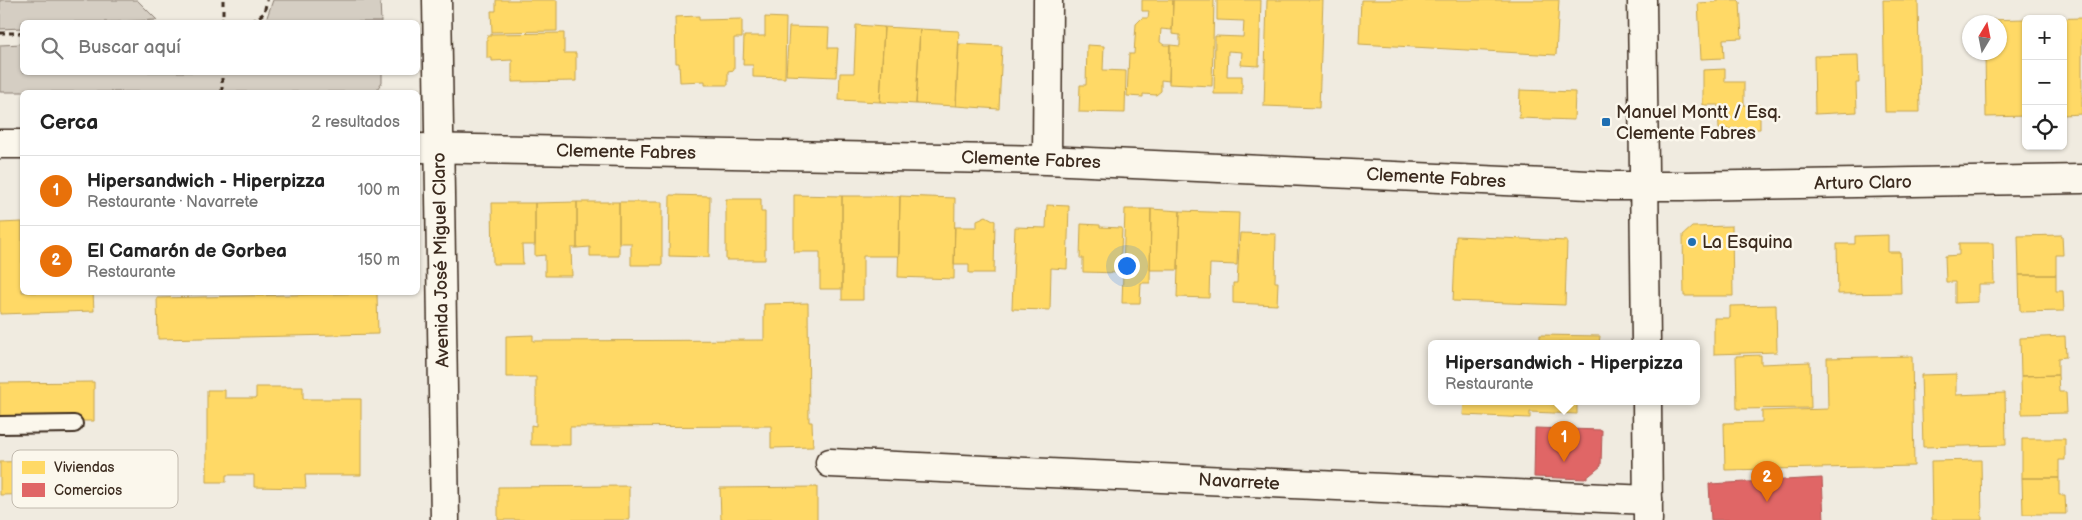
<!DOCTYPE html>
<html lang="es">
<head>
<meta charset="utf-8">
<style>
  body { margin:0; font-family:"Balsamiq Sans",sans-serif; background:#f6f6f6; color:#222 }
  .controls { position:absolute; right:15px; top:15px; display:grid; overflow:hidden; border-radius:8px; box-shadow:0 1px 4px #0004 }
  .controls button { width:45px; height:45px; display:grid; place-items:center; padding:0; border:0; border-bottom:1px solid #e0e0e0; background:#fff; color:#222; font:25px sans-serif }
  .compass { position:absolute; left:1962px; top:15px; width:45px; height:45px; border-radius:50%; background:#fff; box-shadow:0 1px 4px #0004; rotate:10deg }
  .you { position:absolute; left:1126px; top:265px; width:18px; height:18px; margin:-12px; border:4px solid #fff; border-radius:50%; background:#1a73e8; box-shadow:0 0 0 8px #1a73e833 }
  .badge { display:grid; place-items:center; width:32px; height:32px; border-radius:50%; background:#0b8043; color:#fff; font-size:16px; font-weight:700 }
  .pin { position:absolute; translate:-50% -41px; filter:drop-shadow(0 1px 2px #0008) }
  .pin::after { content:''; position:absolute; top:26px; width:18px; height:15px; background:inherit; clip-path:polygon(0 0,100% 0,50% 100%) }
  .popup { position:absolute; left:1428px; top:340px; width:272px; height:65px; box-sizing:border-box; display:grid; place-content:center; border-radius:8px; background:#fff; filter:drop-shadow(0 1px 4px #0005); font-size:16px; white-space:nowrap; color:#767676 }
  .popup b { font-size:19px; color:#222 }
  .popup::after { content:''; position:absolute; left:50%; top:100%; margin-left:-10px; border:10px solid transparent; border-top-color:#fff }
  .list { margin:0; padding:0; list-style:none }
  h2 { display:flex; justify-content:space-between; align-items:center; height:65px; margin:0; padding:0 20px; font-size:21px }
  h2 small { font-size:16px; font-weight:400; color:#767676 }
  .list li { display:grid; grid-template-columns:32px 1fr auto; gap:15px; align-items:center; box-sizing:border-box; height:70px; padding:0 20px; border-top:1px solid #e0e0e0 }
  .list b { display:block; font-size:19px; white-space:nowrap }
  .list p { margin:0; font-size:16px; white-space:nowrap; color:#767676 }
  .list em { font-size:16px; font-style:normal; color:#767676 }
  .icon { flex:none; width:28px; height:28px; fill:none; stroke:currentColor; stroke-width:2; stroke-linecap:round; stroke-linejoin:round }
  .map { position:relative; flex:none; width:2082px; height:520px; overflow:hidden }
  .search { position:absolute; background:#fff; box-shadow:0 1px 4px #0004; left:20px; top:20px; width:400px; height:55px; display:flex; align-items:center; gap:12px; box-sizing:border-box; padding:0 18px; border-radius:8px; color:#767676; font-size:19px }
  .panel { position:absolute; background:#fff; box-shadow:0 1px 4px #0004; left:20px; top:90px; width:400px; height:205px; border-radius:8px }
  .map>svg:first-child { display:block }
</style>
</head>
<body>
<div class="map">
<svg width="2082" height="520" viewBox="0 0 2082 520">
  <rect width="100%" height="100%" fill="#f0ebe0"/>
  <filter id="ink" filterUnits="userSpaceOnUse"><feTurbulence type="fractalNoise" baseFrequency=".02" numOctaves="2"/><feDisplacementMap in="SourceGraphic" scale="10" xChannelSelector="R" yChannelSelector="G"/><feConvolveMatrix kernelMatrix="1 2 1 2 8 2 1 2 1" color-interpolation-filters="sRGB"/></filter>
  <g filter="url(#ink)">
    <path fill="#d5cec3" stroke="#887c70" d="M 0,0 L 137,0 L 157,20 L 116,22 L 22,22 L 22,28 L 0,29 Z
      M 273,0 L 380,0 L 381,22 L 263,22 L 266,20 Z
      M 22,44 L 22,72 L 382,72 L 382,82 L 375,92 L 0,92 L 0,45 Z"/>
    <path fill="#ffd966" stroke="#c4a450" d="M 496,0 L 557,0 L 557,31 L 492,32 L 491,11 L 496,11 Z
      M 1142,0 L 1173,0 L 1172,30 L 1161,29 L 1160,42 L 1164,45 L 1170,45 L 1169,81 L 1161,80 L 1161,91 L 1156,95 L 1143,94 L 1143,97 L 1127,96 L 1129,54 L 1134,54 L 1136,24 L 1142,18 L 1148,18 L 1149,11 L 1142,11 Z
      M 1173,0 L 1214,0 L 1212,86 L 1169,84 L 1170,45 L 1180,46 L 1180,35 L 1172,34 Z
      M 1217,0 L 1261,0 L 1259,66 L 1241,65 L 1242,52 L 1228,51 L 1227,76 L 1242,76 L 1242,94 L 1214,94 L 1215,36 L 1243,37 L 1244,21 L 1217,20 Z
      M 1267,0 L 1323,0 L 1319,108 L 1264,106 Z
      M 1361,0 L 1559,0 L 1556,55 L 1359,44 Z
      M 1716,0 L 1738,0 L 1740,2 L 1742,38 L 1723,39 L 1724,58 L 1701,59 L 1698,3 L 1715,2 Z
      M 1883,0 L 1918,0 L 1920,112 L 1885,112 Z
      M 699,16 L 699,20 L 742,19 L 742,38 L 734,38 L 734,70 L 728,71 L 728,85 L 705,85 L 705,81 L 680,82 L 679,63 L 676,63 L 675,17 Z
      M 765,17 L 786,18 L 785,78 L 753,77 L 753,65 L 743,65 L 744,36 L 765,36 Z
      M 2082,18 L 2082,114 L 2063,115 L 2063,19 L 2041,19 Z
      M 2026,19 L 2026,116 L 1986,117 L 1985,52 L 2000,52 L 2000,22 L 1984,22 L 1984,20 Z
      M 856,25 L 884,27 L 880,102 L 839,100 L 840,73 L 854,73 Z
      M 789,27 L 829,28 L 828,48 L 838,48 L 836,77 L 786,75 Z
      M 884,27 L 920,29 L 916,104 L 880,102 Z
      M 920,29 L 959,31 L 956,106 L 916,104 Z
      M 564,33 L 564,53 L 576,53 L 576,81 L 512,82 L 512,60 L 492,61 L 492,58 L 487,58 L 487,36 L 491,36 L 491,34 Z
      M 959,44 L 1002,46 L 999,109 L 956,106 Z
      M 1087,45 L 1104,46 L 1103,70 L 1126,71 L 1125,113 L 1079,112 L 1080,85 L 1086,85 Z
      M 1858,55 L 1859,83 L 1856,83 L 1857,112 L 1815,114 L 1814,56 Z
      M 1725,69 L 1725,82 L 1744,82 L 1744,105 L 1760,105 L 1760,129 L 1719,129 L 1718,105 L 1703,105 L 1703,70 Z
      M 1520,90 L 1575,92 L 1574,120 L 1519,118 Z
      M 670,195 L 710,196 L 709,257 L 669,256 Z
      M 794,195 L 842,196 L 842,289 L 820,289 L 820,252 L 794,252 Z
      M 842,196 L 900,196 L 899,256 L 863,256 L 863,300 L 842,300 Z
      M 900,196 L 955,198 L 954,279 L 898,277 Z
      M 726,199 L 761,199 L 761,212 L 765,212 L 765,260 L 726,260 Z
      M 577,202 L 577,248 L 571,248 L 572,276 L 545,276 L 545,255 L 535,256 L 535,203 Z
      M 577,202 L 619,202 L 619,256 L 590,256 L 590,247 L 577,248 Z
      M 619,202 L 662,202 L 662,265 L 631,265 L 631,243 L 619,243 Z
      M 492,203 L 535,203 L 535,245 L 522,245 L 523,264 L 493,264 Z
      M 1047,205 L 1069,206 L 1067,269 L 1051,268 L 1050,310 L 1012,309 L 1015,227 L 1046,228 Z
      M 1125,209 L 1151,209 L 1150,283 L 1141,283 L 1140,303 L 1122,303 Z
      M 1151,209 L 1180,211 L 1178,270 L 1150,270 Z
      M 1180,211 L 1239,213 L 1237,265 L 1210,264 L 1209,298 L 1177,297 Z
      M 986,216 L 995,221 L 994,273 L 969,273 L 969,264 L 954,264 L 955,227 L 977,227 L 977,220 Z
      M 22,222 L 22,292 L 93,292 L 94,311 L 0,314 L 0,223 Z
      M 1081,224 L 1100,225 L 1100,227 L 1122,228 L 1120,273 L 1083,272 L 1083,258 L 1080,258 Z
      M 1732,226 L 1733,296 L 1684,296 L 1683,235 L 1692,227 Z
      M 1240,233 L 1276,234 L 1275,282 L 1278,282 L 1277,305 L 1233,303 L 1233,283 L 1237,283 Z
      M 1888,235 L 1888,252 L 1900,252 L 1901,293 L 1838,294 L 1837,244 L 1855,244 L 1855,236 Z
      M 2062,235 L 2063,255 L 2056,255 L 2056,275 L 2019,275 L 2018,236 Z
      M 1456,236 L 1567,241 L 1565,305 L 1453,301 Z
      M 1959,243 L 1993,243 L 1994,284 L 1978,284 L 1978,302 L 1955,303 L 1955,282 L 1946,282 L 1945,256 L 1959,255 Z
      M 2019,275 L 2056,275 L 2056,291 L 2063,291 L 2064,311 L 2020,312 Z
      M 377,293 L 378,334 L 158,339 L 157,298 Z
      M 808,303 L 809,422 L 812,422 L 813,447 L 771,448 L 771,426 L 570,427 L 570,445 L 531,445 L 531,425 L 536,426 L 536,377 L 506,377 L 506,336 L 533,335 L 533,341 L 764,340 L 764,304 Z
      M 1776,305 L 1777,352 L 1714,354 L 1714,318 L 1730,318 L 1730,306 Z
      M 1540,335 L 1600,336 L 1599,343 L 1540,343 Z
      M 2065,336 L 2066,357 L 2058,358 L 2058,375 L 2021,376 L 2020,338 Z
      M 1761,355 L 1761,364 L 1810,362 L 1811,408 L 1737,409 L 1736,356 Z
      M 1912,356 L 1914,466 L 1725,470 L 1724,423 L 1762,422 L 1762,411 L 1828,409 L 1827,358 Z
      M 1956,374 L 1956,395 L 2005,393 L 2006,445 L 1923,447 L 1921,375 Z
      M 2058,375 L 2059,392 L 2066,392 L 2067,413 L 2022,414 L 2021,376 Z
      M 94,382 L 94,421 L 0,421 L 0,383 Z
      M 256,387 L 303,387 L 303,399 L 361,399 L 361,475 L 305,475 L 306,488 L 254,487 L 254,475 L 226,475 L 226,482 L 207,482 L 207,390 L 225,390 L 225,398 L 256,398 Z
      M 1464,401 L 1577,401 L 1577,414 L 1530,412 L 1530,418 L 1463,415 Z
      M 2022,439 L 2065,439 L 2065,460 L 2059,460 L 2059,478 L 2022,478 Z
      M 105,459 L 105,493 L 0,495 L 0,462 Z
      M 1981,460 L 1982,520 L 1932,520 L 1931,461 Z
      M 2022,478 L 2059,478 L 2059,495 L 2065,495 L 2066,514 L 2023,514 Z
      M 629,486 L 629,520 L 498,520 L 498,487 Z
      M 817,487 L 817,520 L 721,520 L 720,488 Z"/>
    <path fill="#e06666" stroke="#ae5450" d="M 1535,428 L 1602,430 L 1601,466 L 1585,479 L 1534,477 Z
      M 1822,478 L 1824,520 L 1711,520 L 1709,484 Z"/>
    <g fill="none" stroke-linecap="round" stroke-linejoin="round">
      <g stroke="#3b2a1e" stroke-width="20">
        <path id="service" d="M 0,425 L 74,424"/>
      </g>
      <g stroke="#3b2a1e" stroke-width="31">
        <path id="minor" d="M 0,144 L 22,144
          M 418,148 L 1047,160 L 1611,186 L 1683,186 L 2082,179
          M 1047,160 L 1048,0
          M 830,463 L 1648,500"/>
      </g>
      <g stroke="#3b2a1e" stroke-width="31">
        <path id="tertiary" d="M 437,0 L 445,520"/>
      </g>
      <g stroke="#3b2a1e" stroke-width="31">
        <path id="secondary" d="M 1642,0 L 1646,343
          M 1647,401 L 1648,520"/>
      </g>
      <path stroke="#3b2a1e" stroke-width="3" stroke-dasharray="5 4" stroke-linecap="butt" d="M 223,0 L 223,22
        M 252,22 L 264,13 L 267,0
        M 0,33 L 22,33
        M 222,92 L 222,72"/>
      <use href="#service" stroke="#fbf7ec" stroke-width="16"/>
      <use href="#minor" stroke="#fbf7ec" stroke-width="28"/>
      <use href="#tertiary" stroke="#fbf7ec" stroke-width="28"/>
      <use href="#secondary" stroke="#fbf7ec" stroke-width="28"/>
    </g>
  </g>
  <g fill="#1f6fb2" stroke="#fbf7ec" stroke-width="2">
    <rect x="1601" y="117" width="10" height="10" rx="2.5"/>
    <circle cx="1692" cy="242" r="5"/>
  </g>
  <g text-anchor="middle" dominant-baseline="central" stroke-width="5" stroke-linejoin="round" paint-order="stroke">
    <g font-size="18" fill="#3b2a1e" stroke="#fbf7ec" text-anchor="start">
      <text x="1616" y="112">Manuel Montt / Esq.<tspan x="1616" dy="21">Clemente Fabres</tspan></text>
      <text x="1702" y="242">La Esquina</text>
    </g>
    <g font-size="18" fill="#3b2a1e" stroke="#fbf7ec">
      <text transform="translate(626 152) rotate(1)">Clemente Fabres</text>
      <text transform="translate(1031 160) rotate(2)">Clemente Fabres</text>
      <text transform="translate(1436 178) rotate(3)">Clemente Fabres</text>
      <text transform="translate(1863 183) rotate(-1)">Arturo Claro</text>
      <text transform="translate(441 260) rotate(-91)">Avenida José Miguel Claro</text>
      <text transform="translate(1239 482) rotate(3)">Navarrete</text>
    </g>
  </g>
  <rect x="12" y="450" width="166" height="58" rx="8" fill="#fbf7ec" stroke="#c1baae" stroke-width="1"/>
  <rect x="22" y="461" width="23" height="13" fill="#ffd966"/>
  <rect x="22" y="483" width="23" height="14" fill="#e06666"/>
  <g font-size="14" fill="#3b2a1e">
    <text x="54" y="472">Viviendas</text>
    <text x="54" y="495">Comercios</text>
  </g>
</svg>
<div class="controls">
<button>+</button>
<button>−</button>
<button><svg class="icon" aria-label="locate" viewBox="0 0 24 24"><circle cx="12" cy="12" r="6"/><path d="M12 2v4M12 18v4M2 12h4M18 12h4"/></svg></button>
</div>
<svg class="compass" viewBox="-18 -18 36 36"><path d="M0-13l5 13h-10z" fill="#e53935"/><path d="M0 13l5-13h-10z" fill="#767676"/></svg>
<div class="you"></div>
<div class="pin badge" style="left:1564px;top:462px;background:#e8710a">1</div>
<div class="popup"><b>Hipersandwich - Hiperpizza</b>Restaurante</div>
<div class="pin badge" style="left:1767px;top:502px;background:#e8710a">2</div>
<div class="search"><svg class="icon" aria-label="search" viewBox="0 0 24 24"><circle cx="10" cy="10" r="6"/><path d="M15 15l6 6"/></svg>Buscar aquí</div>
<section class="panel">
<h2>Cerca<small>2 resultados</small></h2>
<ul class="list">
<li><span class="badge" style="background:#e8710a">1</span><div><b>Hipersandwich - Hiperpizza</b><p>Restaurante · Navarrete</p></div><em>100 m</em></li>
<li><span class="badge" style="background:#e8710a">2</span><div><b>El Camarón de Gorbea</b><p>Restaurante</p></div><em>150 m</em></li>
</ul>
</section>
</div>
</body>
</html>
